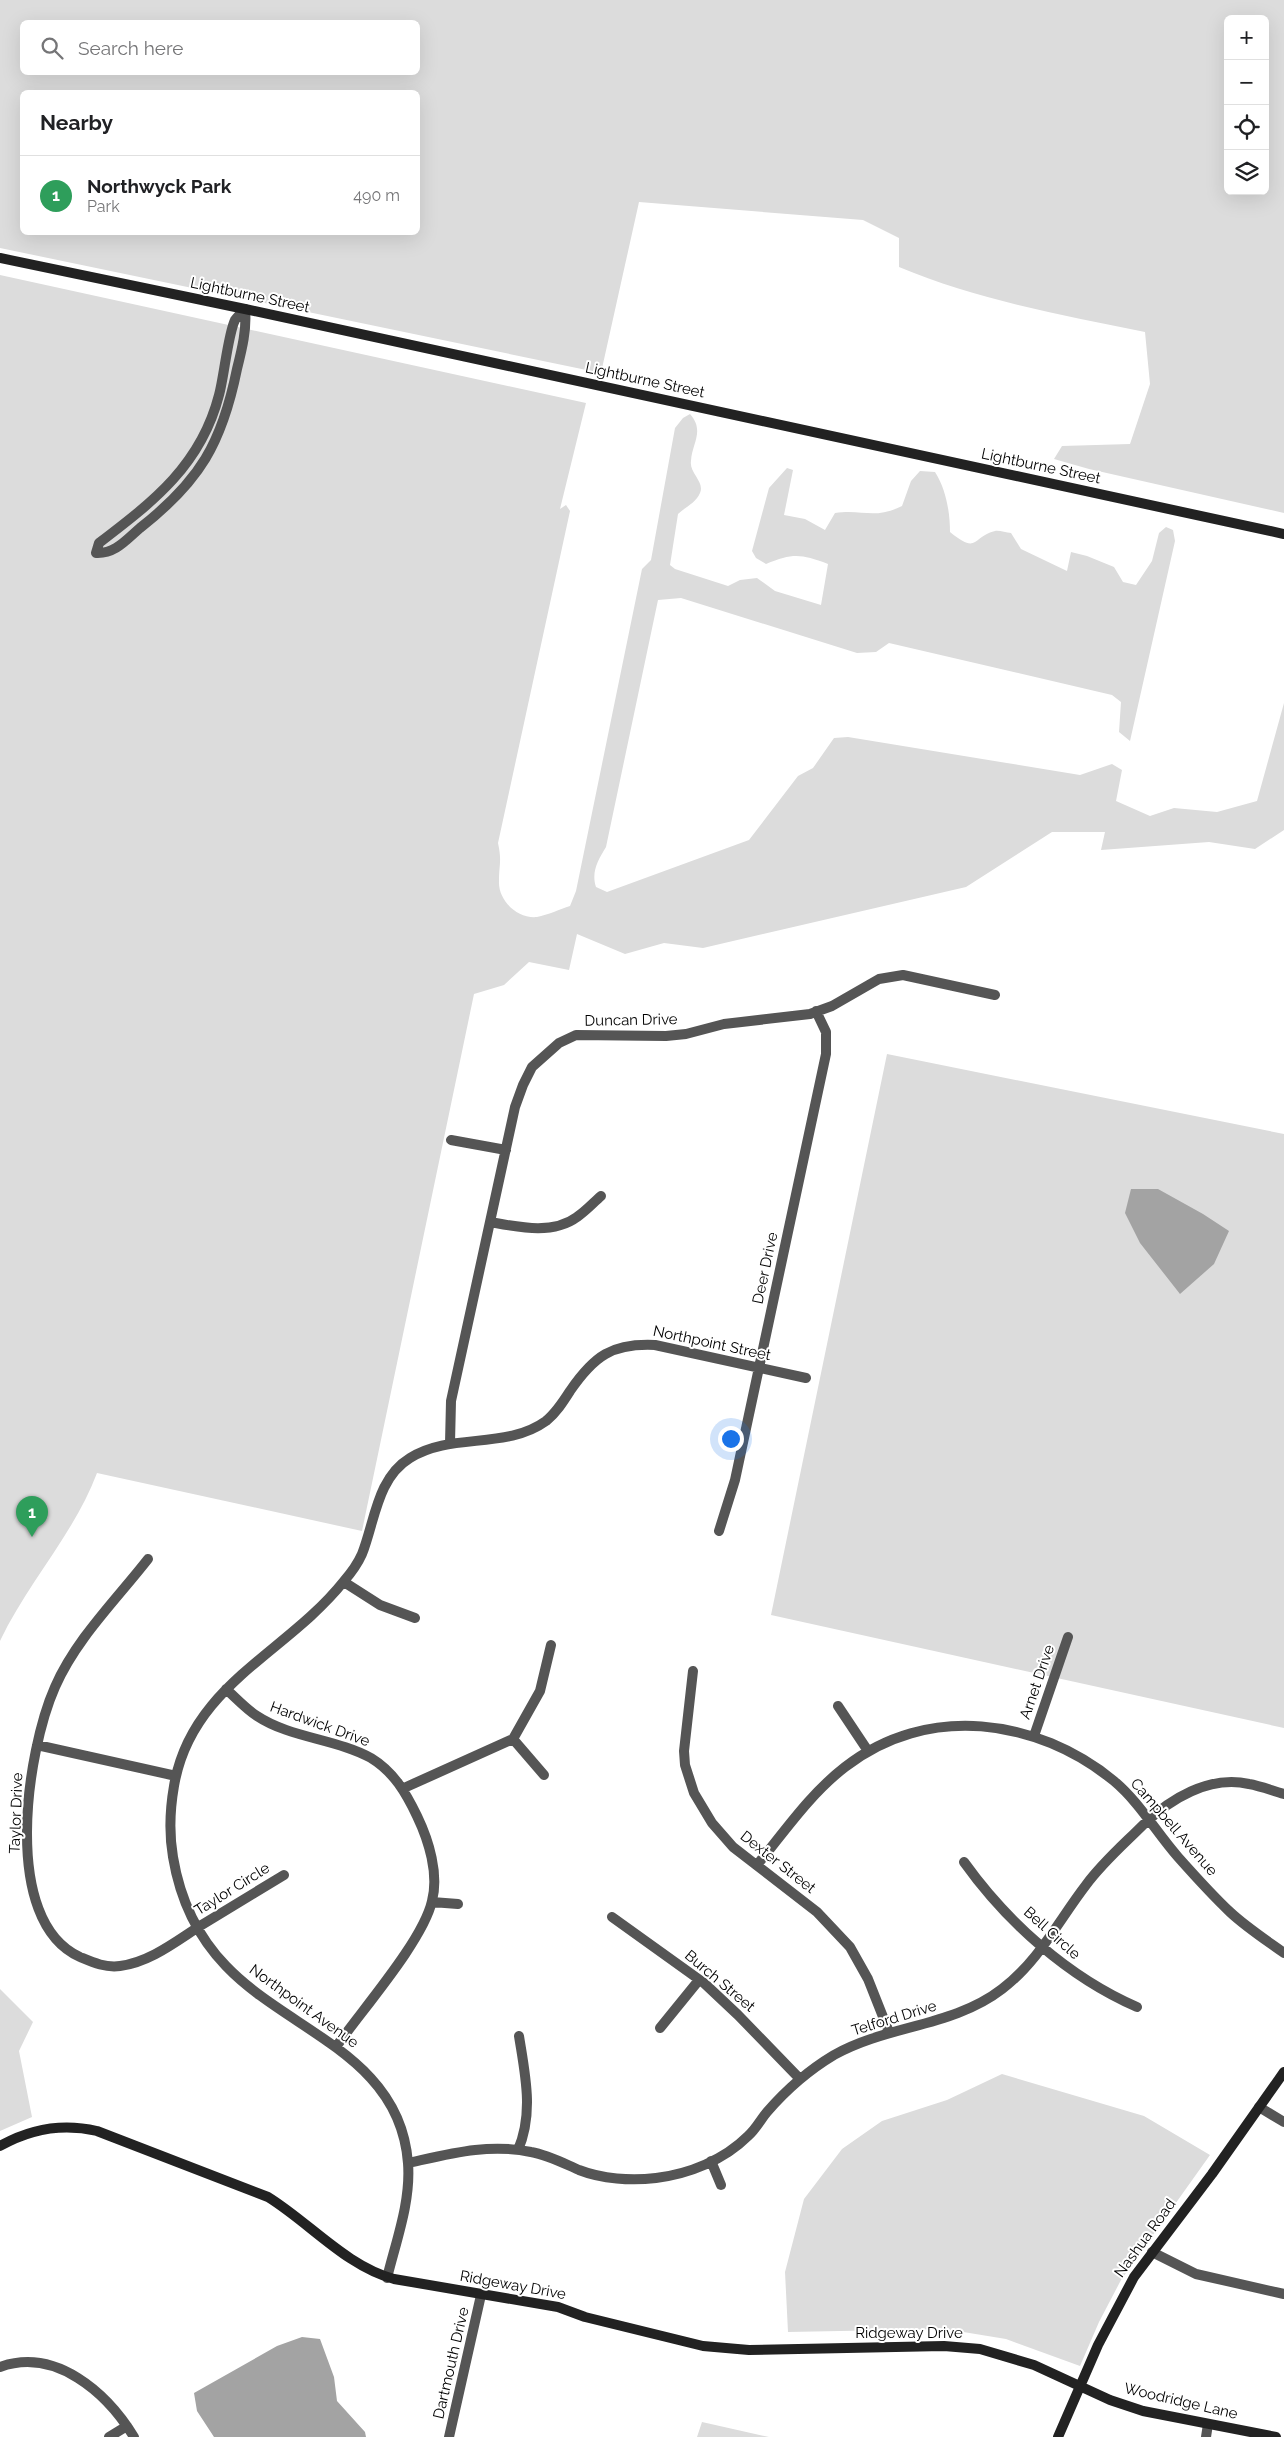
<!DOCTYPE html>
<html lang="en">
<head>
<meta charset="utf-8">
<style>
  body { margin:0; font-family:Raleway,sans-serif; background:#f2f2f2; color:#202124 }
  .controls { position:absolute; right:15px; top:15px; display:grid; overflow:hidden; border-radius:8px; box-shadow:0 5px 20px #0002 }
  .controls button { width:45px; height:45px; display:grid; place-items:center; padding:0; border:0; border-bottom:1px solid #e0e0e0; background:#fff; color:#202124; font:25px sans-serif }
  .you { position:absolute; left:730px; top:1438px; width:18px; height:18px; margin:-12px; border:4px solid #fff; border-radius:50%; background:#1a73e8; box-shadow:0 0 0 8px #1a73e833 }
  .badge { display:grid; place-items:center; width:32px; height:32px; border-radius:50%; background:#000; color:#fff; font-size:16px; font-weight:700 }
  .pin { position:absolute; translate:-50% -41px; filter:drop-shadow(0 1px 2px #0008) }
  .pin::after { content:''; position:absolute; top:26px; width:18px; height:15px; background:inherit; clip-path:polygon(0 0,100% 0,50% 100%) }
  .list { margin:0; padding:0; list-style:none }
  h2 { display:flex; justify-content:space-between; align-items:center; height:65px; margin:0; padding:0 20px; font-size:21px }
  h2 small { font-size:16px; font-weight:400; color:#757577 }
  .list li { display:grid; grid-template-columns:32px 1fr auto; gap:15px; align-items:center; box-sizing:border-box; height:80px; padding:0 20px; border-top:1px solid #e0e0e0 }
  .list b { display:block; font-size:19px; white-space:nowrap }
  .list p { margin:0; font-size:16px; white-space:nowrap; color:#757577 }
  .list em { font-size:16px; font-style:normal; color:#757577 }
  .icon { flex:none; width:28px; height:28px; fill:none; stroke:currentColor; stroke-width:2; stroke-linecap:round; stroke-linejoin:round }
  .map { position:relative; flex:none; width:1284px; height:2437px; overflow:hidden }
  .search { position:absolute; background:#fff; box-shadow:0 5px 20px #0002; left:20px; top:20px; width:400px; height:55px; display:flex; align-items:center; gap:12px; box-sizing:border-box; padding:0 18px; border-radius:8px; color:#757577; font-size:19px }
  .panel { position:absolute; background:#fff; box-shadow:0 5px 20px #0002; left:20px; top:90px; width:400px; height:145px; border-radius:8px }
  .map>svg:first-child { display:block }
</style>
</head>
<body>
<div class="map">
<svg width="1284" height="2437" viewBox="0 0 1284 2437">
  <rect width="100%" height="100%" fill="#fff"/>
  <path fill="#dcdcdc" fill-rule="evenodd" d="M 0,0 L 1284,0 L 1284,513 L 1089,469 L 1054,459 L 1062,446 L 1130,444 L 1150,384 L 1145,332 C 1063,315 977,300 899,267 L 899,238 L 863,220 L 639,202 L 601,373 L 0,248 ZM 1228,19 L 1265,19 L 1265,191 L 1228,191 ZM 22,22 L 418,22 L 418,72 L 22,72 ZM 22,92 L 418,92 L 418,232 L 22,232 Z
    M 0,275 L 586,403 L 560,509 L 566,505 L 570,511 L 498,843 C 502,861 499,864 499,881 C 498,900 517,919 537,917 C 548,915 560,909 570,906 L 576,891 L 642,569 L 651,560 L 675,428 L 683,418 L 690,414 C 705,431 692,443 691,461 C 689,473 705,482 700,493 C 696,503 685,507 678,514 L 670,565 L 675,569 L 728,586 L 740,580 L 757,578 L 775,591 L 821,605 L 828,564 C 801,554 793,553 766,564 L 756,558 L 752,551 L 769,488 L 787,468 L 793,470 L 784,515 L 805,519 L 825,530 L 835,513 C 864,509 873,520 902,506 L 911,481 L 920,471 L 935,472 C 946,489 950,512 950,532 C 978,555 972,537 995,531 C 999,530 1006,533 1011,533 L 1021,549 L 1067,571 L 1071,552 L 1087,556 L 1114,567 L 1123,582 L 1136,585 L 1152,561 L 1159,533 L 1166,527 L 1173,530 L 1175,541 L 1130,741 L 1119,732 L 1121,702 L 1112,695 L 889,643 L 876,652 L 857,653 L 681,598 L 658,600 L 606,847 C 598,860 591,872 596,887 L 607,892 L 749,840 L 798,776 L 813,768 L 834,738 L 848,737 L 1080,775 L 1112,764 L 1122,770 L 1116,801 L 1150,816 L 1174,808 L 1217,812 L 1257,801 L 1284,703 L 1284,830 L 1255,849 L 1209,842 L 1101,850 L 1105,832 L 1052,832 L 966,887 L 703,948 L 664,943 L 625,954 L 577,934 L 569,970 L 529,962 L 504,985 L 474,994 L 362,1531 L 97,1473 C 74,1534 28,1582 0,1641 Z
    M 887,1054 L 1284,1134 L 1284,1728 L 771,1615 Z
    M 0,1989 L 33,2022 L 19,2051 L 32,2117 L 0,2131 Z
    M 1002,2074 L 1144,2116 L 1210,2155 L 1121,2280 L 1099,2322 L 1080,2366 L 1006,2339 L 945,2329 L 788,2332 L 785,2272 L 804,2199 L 842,2149 L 882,2121 L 947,2100 Z
    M 702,2422 L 769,2437 L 697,2437 Z"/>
  <path fill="#a3a3a3" d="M 1131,1189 L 1158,1189 L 1203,1214 L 1229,1231 L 1214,1264 L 1180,1294 L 1140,1243 L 1125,1213 Z
    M 302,2337 L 320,2339 L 334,2377 L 337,2401 L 365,2432 L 366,2437 L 214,2437 L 197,2411 L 194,2393 L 277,2346 Z"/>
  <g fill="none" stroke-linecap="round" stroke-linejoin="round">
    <path stroke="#555" stroke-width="10" d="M 245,309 C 247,329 242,349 237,369 C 222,443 200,481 140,528 C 126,540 115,554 96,553 L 99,543 C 154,501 201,465 219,395 C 224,377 228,334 235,320 C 238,316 242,312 245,309 Z
      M 451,1140 L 506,1150
      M 490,1222 C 518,1227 553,1235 577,1217 C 586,1211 593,1203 601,1196
      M 450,1443 L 451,1401 L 515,1107 L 523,1085 L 532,1067 L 559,1043 L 576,1035 L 666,1036 L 686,1034 L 724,1024 L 810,1014 L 832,1006 L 879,979 L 903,975 L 995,995
      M 719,1531 L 735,1480 L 826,1054 L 826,1032 L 816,1011
      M 148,1559 C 116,1600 76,1639 55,1687 C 27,1750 0,1921 80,1957 C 92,1962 105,1968 120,1966 C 150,1962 175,1942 200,1926 C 228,1909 256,1892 284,1875
      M 344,1582 L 380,1605 L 415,1618
      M 693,1671 L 684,1751 L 685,1765 L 694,1793 L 712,1823 L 733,1847 L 817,1912 L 850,1947 L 868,1979 L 889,2032
      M 226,1689 C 236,1698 246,1709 257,1716 C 290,1738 337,1739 371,1758 C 394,1772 406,1793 417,1816 C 429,1841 439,1874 432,1901 C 423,1941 361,2011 336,2047
      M 838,1706 L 868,1751
      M 1034,1736 L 1068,1637
      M 513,1739 L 544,1775
      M 37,1745 L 176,1776
      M 404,1788 L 513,1739 L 540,1691 L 551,1645
      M 964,1862 C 1007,1922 1068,1977 1137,2007
      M 757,1865 C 785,1831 810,1794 845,1767 C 927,1703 1037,1718 1114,1781 C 1140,1803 1156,1832 1178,1857 C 1194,1875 1212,1895 1230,1912 C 1246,1927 1266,1940 1284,1953
      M 432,1902 L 458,1904
      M 612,1917 L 704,1983 L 738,2015 L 800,2079
      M 660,2028 L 699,1980
      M 1259,2107 L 1284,2122
      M 518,2150 C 534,2113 525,2074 519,2036
      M 711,2161 L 721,2185
      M 408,2163 C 449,2154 488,2143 531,2152 C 548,2155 563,2163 579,2170 C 602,2179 631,2181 656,2178 C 689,2174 724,2160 748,2136 C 756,2129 761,2119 767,2112 C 786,2090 809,2070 834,2055 C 887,2025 953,2027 1002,1989 C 1038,1962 1059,1920 1086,1885 C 1103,1862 1123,1845 1143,1825 C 1170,1799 1209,1775 1249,1784 C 1261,1786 1273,1791 1284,1794
      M 1152,2252 L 1196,2274 L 1284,2294
      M 387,2278 C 396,2241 411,2202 408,2163 C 400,2055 289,2032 226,1966 C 196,1935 180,1899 173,1857 C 169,1834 170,1809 174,1786 C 191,1685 287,1653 344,1581 C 351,1573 358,1563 362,1554 C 375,1521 377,1478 410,1458 C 451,1432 506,1450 546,1421 C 556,1413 563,1402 570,1391 C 594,1356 612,1343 655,1345 L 806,1378
      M 0,2367 C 56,2347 107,2393 134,2437
      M 109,2437 L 127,2426
      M 449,2437 L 481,2295
      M 1206,2437 L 1208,2424"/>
    <path stroke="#222" stroke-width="10" d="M 0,258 L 245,309 L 1284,534
      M 0,2146 C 30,2129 63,2123 97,2131 L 268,2197 C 310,2223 346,2266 394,2279 L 558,2307 L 585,2317 L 703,2346 L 749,2350 L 944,2346 L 980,2349 L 1034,2365 L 1110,2400 L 1143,2411 L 1276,2437
      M 1058,2437 L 1098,2345 L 1134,2277 L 1212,2174 L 1284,2072"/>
  </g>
  <g text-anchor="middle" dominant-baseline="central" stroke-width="4" stroke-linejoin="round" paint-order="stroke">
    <g font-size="15" fill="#000" stroke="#fff">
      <text transform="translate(250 295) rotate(12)">Lightburne Street</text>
      <text transform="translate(645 380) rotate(12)">Lightburne Street</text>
      <text transform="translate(1041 466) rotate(12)">Lightburne Street</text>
      <text transform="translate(631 1020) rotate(-1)">Duncan Drive</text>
      <text transform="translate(765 1268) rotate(-78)">Deer Drive</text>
      <text transform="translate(712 1343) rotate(12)">Northpoint Street</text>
      <text transform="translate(1037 1682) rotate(-71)">Arnet Drive</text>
      <text transform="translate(320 1724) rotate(20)">Hardwick Drive</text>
      <text transform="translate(16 1813) rotate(-88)">Taylor Drive</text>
      <text transform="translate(1174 1827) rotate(49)">Campbell Avenue</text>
      <text transform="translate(778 1862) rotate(38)">Dexter Street</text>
      <text transform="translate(232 1889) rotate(-32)">Taylor Circle</text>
      <text transform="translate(1052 1933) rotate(42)">Bell Circle</text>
      <text transform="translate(720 1981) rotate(40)">Burch Street</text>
      <text transform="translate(304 2006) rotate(36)">Northpoint Avenue</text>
      <text transform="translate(894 2018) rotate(-17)">Telford Drive</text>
      <text transform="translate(1145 2238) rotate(-54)">Nashua Road</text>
      <text transform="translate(513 2285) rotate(10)">Ridgeway Drive</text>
      <text x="909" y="2333">Ridgeway Drive</text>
      <text transform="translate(451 2363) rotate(-77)">Dartmouth Drive</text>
      <text transform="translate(1181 2401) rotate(13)">Woodridge Lane</text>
    </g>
  </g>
</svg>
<div class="controls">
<button>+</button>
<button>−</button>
<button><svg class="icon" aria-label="locate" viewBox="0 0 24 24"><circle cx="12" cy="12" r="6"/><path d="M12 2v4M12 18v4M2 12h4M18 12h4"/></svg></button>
<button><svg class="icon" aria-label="layers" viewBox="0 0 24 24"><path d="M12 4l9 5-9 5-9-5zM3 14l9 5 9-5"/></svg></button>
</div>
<div class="you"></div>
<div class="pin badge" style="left:32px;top:1537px;background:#2e9e5b">1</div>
<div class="search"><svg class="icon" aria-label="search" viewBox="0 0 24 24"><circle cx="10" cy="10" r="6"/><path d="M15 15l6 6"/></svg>Search here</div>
<section class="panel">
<h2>Nearby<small></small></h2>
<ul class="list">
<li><span class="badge" style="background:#2e9e5b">1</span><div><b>Northwyck Park</b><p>Park</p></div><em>490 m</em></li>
</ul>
</section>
</div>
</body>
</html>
